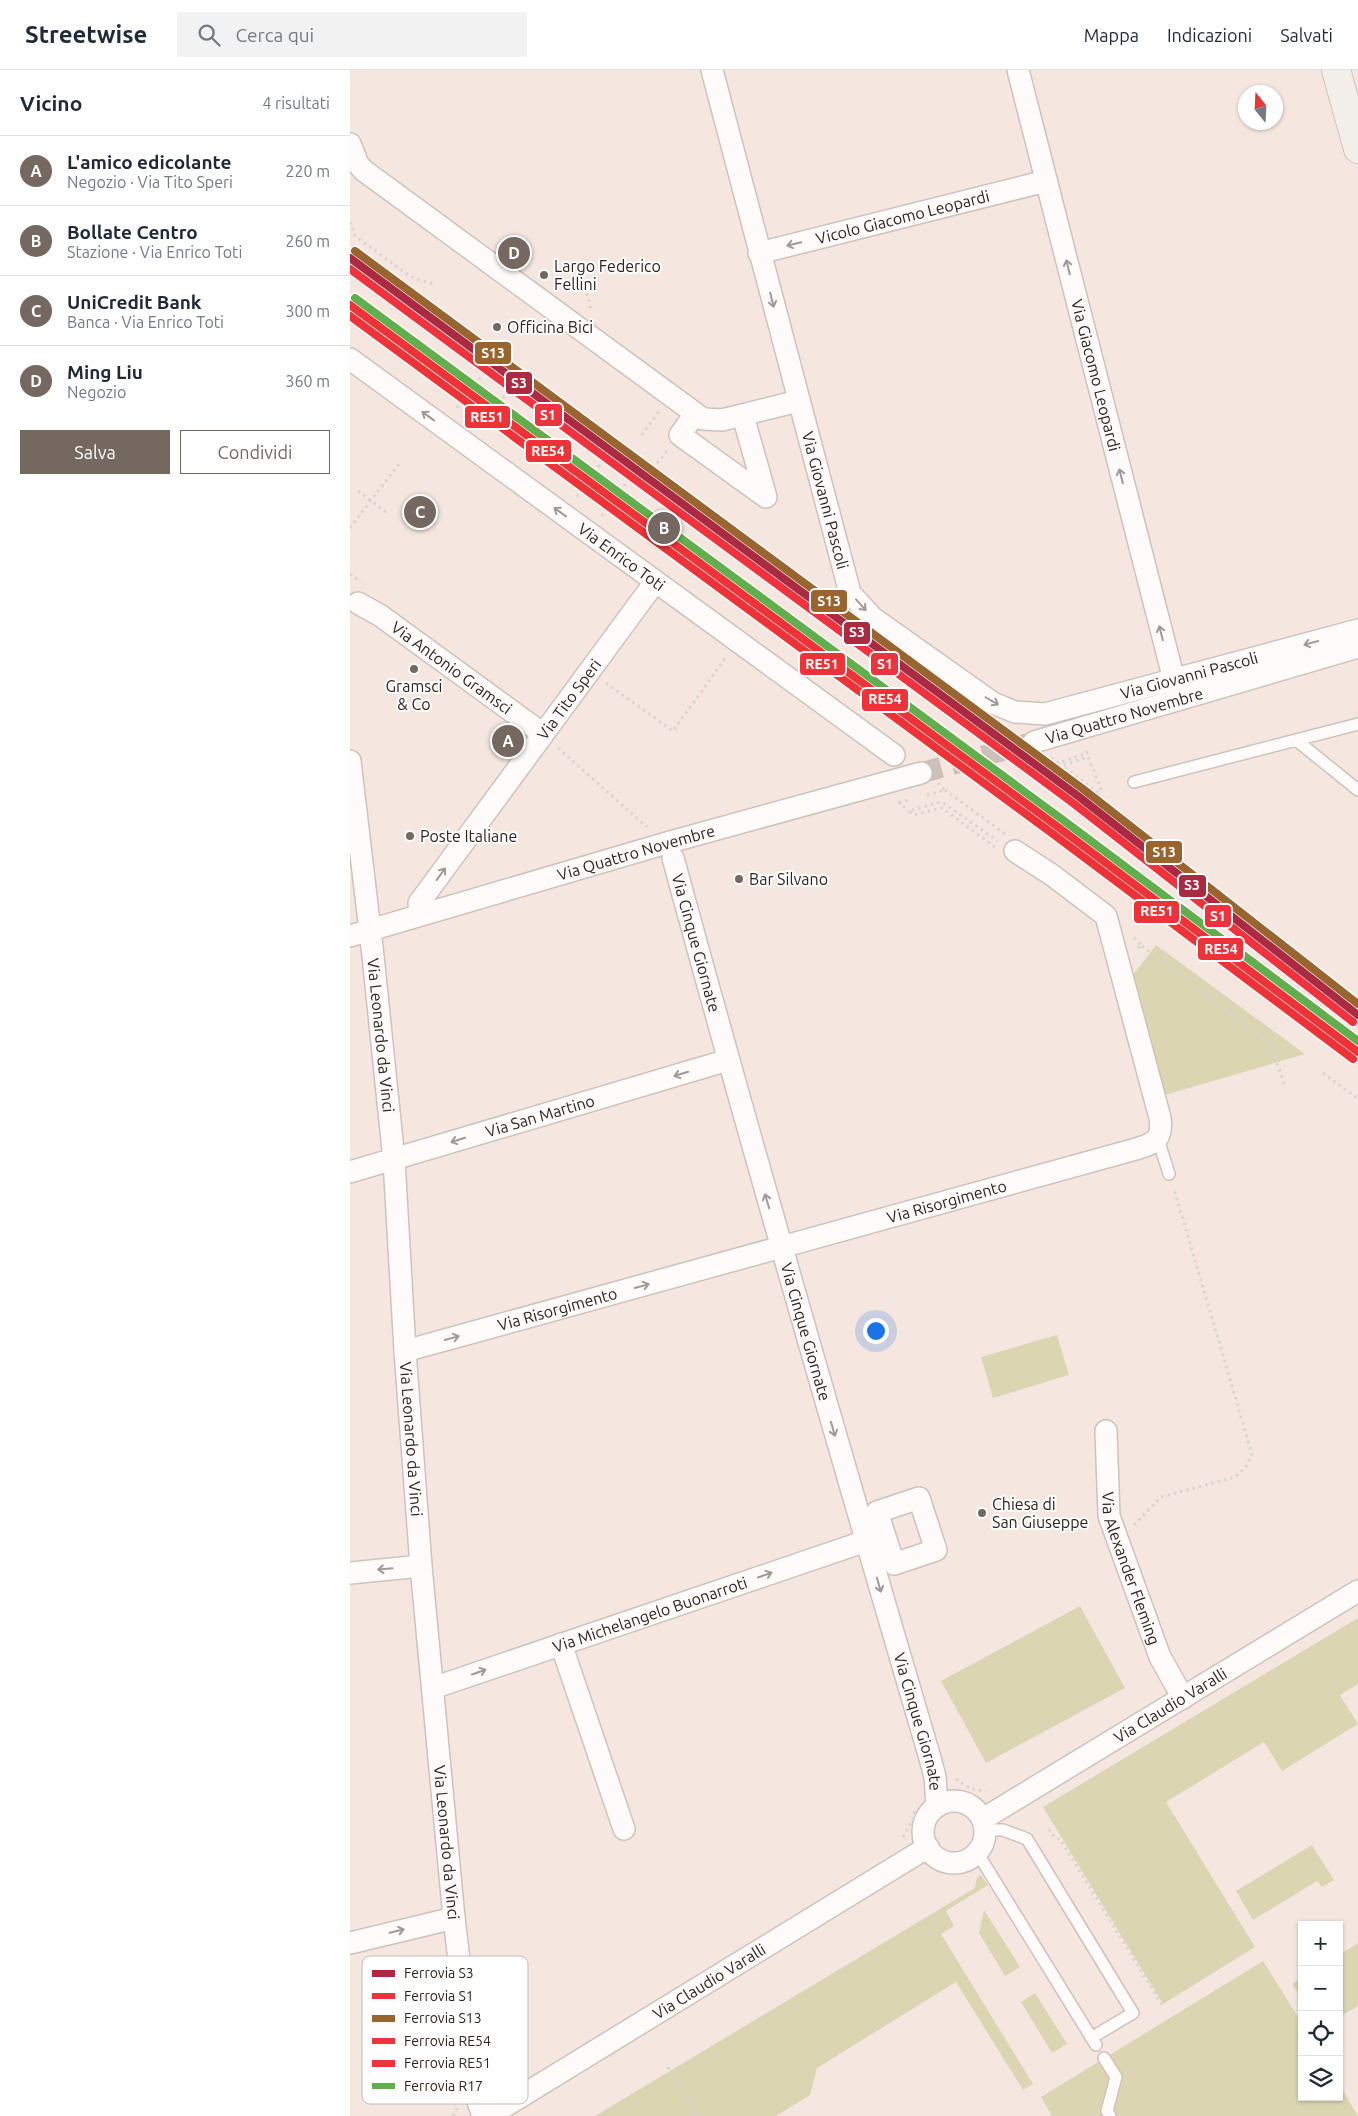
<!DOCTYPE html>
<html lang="it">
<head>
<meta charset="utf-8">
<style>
  body { margin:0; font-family:Ubuntu,sans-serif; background:#f2f2f3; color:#1f2937 }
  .controls { position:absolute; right:15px; bottom:15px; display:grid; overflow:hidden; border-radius:0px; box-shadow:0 1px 4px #0004 }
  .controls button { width:45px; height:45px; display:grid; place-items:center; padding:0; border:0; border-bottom:1px solid #e0e1e3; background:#fff; color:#1f2937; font:25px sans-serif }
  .compass { position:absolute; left:888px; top:15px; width:45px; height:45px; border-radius:50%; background:#fff; box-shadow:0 1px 4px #0004; rotate:342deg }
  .you { position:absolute; left:525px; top:1260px; width:18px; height:18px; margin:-12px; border:4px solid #fff; border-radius:50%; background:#1a73e8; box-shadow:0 0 0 8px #1a73e833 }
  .badge { display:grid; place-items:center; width:32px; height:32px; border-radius:50%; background:#746861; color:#fff; font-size:16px; font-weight:700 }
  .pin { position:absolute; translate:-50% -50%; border:2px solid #fff; box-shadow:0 1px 5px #0006 }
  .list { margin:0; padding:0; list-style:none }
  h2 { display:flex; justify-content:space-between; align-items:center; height:65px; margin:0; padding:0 20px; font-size:21px }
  h2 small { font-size:16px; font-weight:400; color:#747a83 }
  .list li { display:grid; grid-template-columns:32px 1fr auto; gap:15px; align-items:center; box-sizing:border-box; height:70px; padding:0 20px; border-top:1px solid #e0e1e3 }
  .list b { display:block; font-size:19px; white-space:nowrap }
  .list p { margin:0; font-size:16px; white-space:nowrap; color:#747a83 }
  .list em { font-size:16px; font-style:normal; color:#747a83 }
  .actions { display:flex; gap:10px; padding:15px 20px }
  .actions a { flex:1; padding:11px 0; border:1px solid #746861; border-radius:0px; text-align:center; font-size:18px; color:#746861 }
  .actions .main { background:#746861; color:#fff }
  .icon { flex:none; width:28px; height:28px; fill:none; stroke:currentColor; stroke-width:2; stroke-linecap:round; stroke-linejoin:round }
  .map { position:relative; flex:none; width:1008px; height:2046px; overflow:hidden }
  header { display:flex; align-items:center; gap:30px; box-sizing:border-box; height:70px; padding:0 25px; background:#fff; border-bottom:1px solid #e0e1e3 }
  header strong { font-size:24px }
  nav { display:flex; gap:28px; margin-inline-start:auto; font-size:18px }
  .search { width:350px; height:45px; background:#f2f2f3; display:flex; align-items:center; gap:12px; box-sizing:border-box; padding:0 18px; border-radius:0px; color:#747a83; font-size:19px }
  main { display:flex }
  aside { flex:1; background:#fff }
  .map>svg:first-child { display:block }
</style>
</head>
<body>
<header>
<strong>Streetwise</strong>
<div class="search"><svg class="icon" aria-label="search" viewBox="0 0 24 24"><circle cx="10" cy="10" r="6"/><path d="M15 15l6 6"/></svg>Cerca qui</div>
<nav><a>Mappa</a><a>Indicazioni</a><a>Salvati</a></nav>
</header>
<main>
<aside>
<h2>Vicino<small>4 risultati</small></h2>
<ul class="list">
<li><span class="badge">A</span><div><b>L'amico edicolante</b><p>Negozio · Via Tito Speri</p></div><em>220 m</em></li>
<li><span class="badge">B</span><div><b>Bollate Centro</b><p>Stazione · Via Enrico Toti</p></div><em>260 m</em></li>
<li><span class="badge">C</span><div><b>UniCredit Bank</b><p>Banca · Via Enrico Toti</p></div><em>300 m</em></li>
<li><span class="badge">D</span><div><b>Ming Liu</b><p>Negozio</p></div><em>360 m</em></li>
</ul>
<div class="actions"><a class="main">Salva</a><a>Condividi</a></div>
</aside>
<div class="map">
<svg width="1008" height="2046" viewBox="0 0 1008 2046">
  <rect width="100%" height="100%" fill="#f5e7e0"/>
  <path fill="#dbd6b1" d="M 806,875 L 955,984 L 815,1025 L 783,905 Z
    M 707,1265 L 719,1305 L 643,1328 L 631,1287 Z
    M 730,1536 L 775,1618 L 636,1693 L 591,1611 Z
    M 1008,1548 L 1008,1614 L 990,1625 L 1008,1654 L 932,1701 L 914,1672 L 816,1732 L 905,1877 L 813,1934 L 693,1737 Z
    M 962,1775 L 984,1810 L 972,1817 L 967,1811 L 903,1850 L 886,1821 Z
    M 631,1805 L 638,1815 L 596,1841 L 604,1856 L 591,1864 L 683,2014 L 673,2020 L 606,1912 L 467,1998 L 460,2025 L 426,2046 L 245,2046 L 625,1818 L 627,1807 Z
    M 634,1840 L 670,1897 L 655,1906 L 629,1863 Z
    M 1008,1873 L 1008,1936 L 989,1947 L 989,1885 Z
    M 913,1891 L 952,1953 L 952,2027 L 989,2027 L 989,2014 L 1008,2046 L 702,2046 L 691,2027 Z
    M 952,1908 L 952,1929 L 942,1914 Z
    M 685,1923 L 717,1974 L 702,1983 L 671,1932 Z"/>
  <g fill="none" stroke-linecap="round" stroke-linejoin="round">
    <path stroke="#cdc0b9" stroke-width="21" stroke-dasharray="21 11" stroke-linecap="butt" d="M 571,703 L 684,672"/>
    <g stroke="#cec2bc" stroke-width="14">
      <path id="lane" d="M 946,670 L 1008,720
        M 784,712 L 1008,654
        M 808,1069 L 819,1104
        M 635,1760 L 653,1760 L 677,1769 L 783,1943 L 741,1968
        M 626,1784 L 633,1792 L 746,1975
        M 754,1988 L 766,2007 L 757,2041 L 760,2046"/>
    </g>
    <g stroke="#cec2bc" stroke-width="24">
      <g id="street">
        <path id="s1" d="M 362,0 L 500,523 L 523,548 L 643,633 L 665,642 L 695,644 L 1008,560"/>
        <path id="s2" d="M 668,0 L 824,610"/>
        <path d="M 0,74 L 8,94 L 13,100 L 353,349 L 372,350 L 448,331"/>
        <path id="s3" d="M 409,183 L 696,111"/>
        <path id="s4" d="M 0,289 L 544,685"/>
        <path d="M 345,344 L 330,365 L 416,427 L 393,346"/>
        <path id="s5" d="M 8,533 L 31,546 L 193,664"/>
        <path id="s6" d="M 684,672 L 1008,577"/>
        <path id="s7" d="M 0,691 L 23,886 L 44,1090 L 55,1281 L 71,1496 L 104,1848 L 125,2023 L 133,2046"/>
        <path id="s8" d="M 323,788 C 405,1089 492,1389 580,1688 L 585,1707 L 587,1736"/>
        <path id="s9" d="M 70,845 L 69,833 L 305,512"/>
        <path id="s10" d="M 0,866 L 320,772 L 571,703"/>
        <path id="s11" d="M 0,1102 L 378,990"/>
        <path id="s12" d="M 55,1281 L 786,1079 C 805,1073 813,1070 810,1048 L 756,846 L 702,805 L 665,781"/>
        <path id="s13" d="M 756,1361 L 759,1446 L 810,1587 L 833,1628"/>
        <path d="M 569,1428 L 586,1480 L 544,1494 L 527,1442 Z"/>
        <path d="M 0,1503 L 71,1496"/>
        <path d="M 211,1574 L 274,1759"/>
        <path id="s14" d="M 83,1618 L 516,1471"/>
        <circle cx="604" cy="1762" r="31"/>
        <path id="s15" d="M 633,1749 L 1008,1521"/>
        <path d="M 0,1873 L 104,1848"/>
        <path id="s16" d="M 139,2046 L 578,1777"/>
      </g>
    </g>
    <g stroke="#cec2bc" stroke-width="30">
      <path id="secondary" d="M 986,0 L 1008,79"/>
    </g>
    <path stroke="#d8d4d2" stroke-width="3" stroke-dasharray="2.5 4" stroke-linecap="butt" d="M 0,152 L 5,166 L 57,204 L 66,209 L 84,214
      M 235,217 L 241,239
      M 135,301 L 160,320
      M 129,310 L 139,296
      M 153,328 L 164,314
      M 112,331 L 137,351
      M 107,338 L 115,327
      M 132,356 L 141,346
      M 292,365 L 309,341
      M 254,389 L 279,407
      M 307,393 L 318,380
      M 248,397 L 258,383
      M 274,416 L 283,402
      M 231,420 L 257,438
      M 8,421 L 36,442
      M 227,427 L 235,415
      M 252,446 L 260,433
      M 0,458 L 49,394
      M 0,504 L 11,512
      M 256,613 L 323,661 L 376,587
      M 208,678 L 297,757
      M 701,688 L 708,693 L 737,683 L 735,679
      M 708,694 L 711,696 L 738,687 L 751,719 L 748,723 L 715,698
      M 595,720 L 655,764
      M 577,725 L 595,720 L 587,712
      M 548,732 L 559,741
      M 549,733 L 559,730
      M 645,777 L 592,738 L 564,745 L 559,741 L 587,733 L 593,733 L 648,771
      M 784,868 L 792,876 L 785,879
      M 792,876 L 921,974 L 934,1014
      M 973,1003 L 1008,1029
      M 784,1455 L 811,1427 L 885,1407 L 896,1397 L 902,1384 L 824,1119
      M 606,1709 L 621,1719 L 636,1721
      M 699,1759 L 705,1768 L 710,1769 L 812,1935
      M 553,1767 L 563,1749 L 565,1738
      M 318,1997 L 348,2046
      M 153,2006 L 159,2002 L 171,2002
      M 103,2046 L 107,2038"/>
    <use href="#lane" stroke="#fefbfa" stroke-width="11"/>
    <use href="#street" stroke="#fefbfa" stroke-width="21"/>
    <use href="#secondary" stroke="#f3f0ec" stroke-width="28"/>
    <g stroke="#fff" stroke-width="11">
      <path id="rail-1" d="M 0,188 L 728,726 L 1008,945"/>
    </g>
    <g stroke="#fff" stroke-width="11">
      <path id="rail-2" d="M 0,199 L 723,733 L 1003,952"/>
    </g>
    <g stroke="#fff" stroke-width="11">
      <path id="rail-3" d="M 5,181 L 733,719 L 1008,934"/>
    </g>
    <g stroke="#fff" stroke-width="11">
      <path id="rail-4" d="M 0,235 L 708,757 L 1008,982"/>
    </g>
    <g stroke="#fff" stroke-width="11">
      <path id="rail-5" d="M 0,246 L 703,764 L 1003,989"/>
    </g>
    <g stroke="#fff" stroke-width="11">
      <path id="rail-6" d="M 5,228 L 713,750 L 1008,971"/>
    </g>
    <use href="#rail-1" stroke="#ab2a42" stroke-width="8"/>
    <use href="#rail-2" stroke="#ee333e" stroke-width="8"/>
    <use href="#rail-3" stroke="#99642e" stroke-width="8"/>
    <use href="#rail-4" stroke="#ee3338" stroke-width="8"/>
    <use href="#rail-5" stroke="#ee3338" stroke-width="8"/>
    <use href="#rail-6" stroke="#63ae4c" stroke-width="8"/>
  </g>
  <defs><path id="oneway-shaft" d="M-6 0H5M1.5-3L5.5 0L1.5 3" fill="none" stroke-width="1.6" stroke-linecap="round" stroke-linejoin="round" transform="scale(1.25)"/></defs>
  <g stroke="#a09a97">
    <use href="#oneway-shaft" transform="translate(444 174) rotate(166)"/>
    <use href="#oneway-shaft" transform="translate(718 197) rotate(-104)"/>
    <use href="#oneway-shaft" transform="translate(422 230) rotate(76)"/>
    <use href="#oneway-shaft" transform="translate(78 346) rotate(-144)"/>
    <use href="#oneway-shaft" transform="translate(771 406) rotate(-104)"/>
    <use href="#oneway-shaft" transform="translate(210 442) rotate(-144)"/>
    <use href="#oneway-shaft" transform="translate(511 535) rotate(48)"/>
    <use href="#oneway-shaft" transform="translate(811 563) rotate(-104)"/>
    <use href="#oneway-shaft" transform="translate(961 573) rotate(165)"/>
    <use href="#oneway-shaft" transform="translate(642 631) rotate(30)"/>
    <use href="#oneway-shaft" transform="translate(91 804) rotate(-54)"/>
    <use href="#oneway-shaft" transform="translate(331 1004) rotate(163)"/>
    <use href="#oneway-shaft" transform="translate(108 1070) rotate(163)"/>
    <use href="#oneway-shaft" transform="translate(417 1131) rotate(-107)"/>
    <use href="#oneway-shaft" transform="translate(292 1216) rotate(-15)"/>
    <use href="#oneway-shaft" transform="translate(102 1268) rotate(-15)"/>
    <use href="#oneway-shaft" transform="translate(483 1359) rotate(74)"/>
    <use href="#oneway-shaft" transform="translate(35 1499) rotate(175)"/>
    <use href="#oneway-shaft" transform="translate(415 1505) rotate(-19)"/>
    <use href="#oneway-shaft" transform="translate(529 1515) rotate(74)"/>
    <use href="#oneway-shaft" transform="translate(129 1602) rotate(-19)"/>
    <use href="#oneway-shaft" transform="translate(47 1861) rotate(-13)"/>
  </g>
  <g fill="#746861" stroke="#fff" stroke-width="2">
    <circle cx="194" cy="205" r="5"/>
    <circle cx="147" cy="257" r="5"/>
    <circle cx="64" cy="599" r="5"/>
    <circle cx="60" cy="766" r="5"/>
    <circle cx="389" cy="809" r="5"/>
    <circle cx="632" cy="1443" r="5"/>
  </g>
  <g text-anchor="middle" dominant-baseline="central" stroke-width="4" stroke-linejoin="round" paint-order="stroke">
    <g font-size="16" fill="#2e231d" stroke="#fff">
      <text stroke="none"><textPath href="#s3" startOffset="148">Vicolo Giacomo Leopardi</textPath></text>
      <text stroke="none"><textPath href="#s2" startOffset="315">Via Giacomo Leopardi</textPath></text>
      <text stroke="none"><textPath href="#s1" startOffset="445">Via Giovanni Pascoli</textPath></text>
      <text stroke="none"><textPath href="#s4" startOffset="336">Via Enrico Toti</textPath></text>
      <text stroke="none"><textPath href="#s5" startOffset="114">Via Antonio Gramsci</textPath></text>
      <text stroke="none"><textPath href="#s1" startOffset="925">Via Giovanni Pascoli</textPath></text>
      <text stroke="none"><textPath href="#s9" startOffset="265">Via Tito Speri</textPath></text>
      <text stroke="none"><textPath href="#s6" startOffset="94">Via Quattro Novembre</textPath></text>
      <text stroke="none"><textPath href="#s10" startOffset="298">Via Quattro Novembre</textPath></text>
      <text stroke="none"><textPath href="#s8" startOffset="88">Via Cinque Giornate</textPath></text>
      <text stroke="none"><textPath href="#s7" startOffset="276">Via Leonardo da Vinci</textPath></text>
      <text stroke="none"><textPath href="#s11" startOffset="198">Via San Martino</textPath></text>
      <text stroke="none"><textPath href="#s12" startOffset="562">Via Risorgimento</textPath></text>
      <text stroke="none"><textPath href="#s12" startOffset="158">Via Risorgimento</textPath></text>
      <text stroke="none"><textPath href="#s8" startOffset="492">Via Cinque Giornate</textPath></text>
      <text stroke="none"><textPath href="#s7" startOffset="681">Via Leonardo da Vinci</textPath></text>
      <text stroke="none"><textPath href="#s13" startOffset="141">Via Alexander Fleming</textPath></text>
      <text stroke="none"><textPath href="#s14" startOffset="229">Via Michelangelo Buonarroti</textPath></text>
      <text stroke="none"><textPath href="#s15" startOffset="219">Via Claudio Varalli</textPath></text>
      <text stroke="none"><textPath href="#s8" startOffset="898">Via Cinque Giornate</textPath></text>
      <text stroke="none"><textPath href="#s7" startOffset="1086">Via Leonardo da Vinci</textPath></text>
      <text stroke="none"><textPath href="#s16" startOffset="258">Via Claudio Varalli</textPath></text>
    </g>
    <g font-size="16" fill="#2e231d" stroke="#fff" text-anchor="start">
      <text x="204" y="196">Largo Federico<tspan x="204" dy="18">Fellini</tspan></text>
      <text x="157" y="257">Officina Bici</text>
      <text x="64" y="616" text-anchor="middle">Gramsci<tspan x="64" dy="18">&amp; Co</tspan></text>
      <text x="70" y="766">Poste Italiane</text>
      <text x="399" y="809">Bar Silvano</text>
      <text x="642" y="1434">Chiesa di<tspan x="642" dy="18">San Giuseppe</tspan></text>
    </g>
  </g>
  <rect x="12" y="1886" width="166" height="148" rx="8" fill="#fff" stroke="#c0bdbb" stroke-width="1"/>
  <rect x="22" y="1900" width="23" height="7" fill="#ab2a42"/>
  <rect x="22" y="1923" width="23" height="6" fill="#ee333e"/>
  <rect x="22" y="1945" width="23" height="7" fill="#99642e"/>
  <rect x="22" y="1968" width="23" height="6" fill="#ee3338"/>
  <rect x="22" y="1990" width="23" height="7" fill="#ee3338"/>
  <rect x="22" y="2013" width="23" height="6" fill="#63ae4c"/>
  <g font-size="14" fill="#2e231d">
    <text x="54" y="1908">Ferrovia S3</text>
    <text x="54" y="1931">Ferrovia S1</text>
    <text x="54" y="1953">Ferrovia S13</text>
    <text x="54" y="1976">Ferrovia RE54</text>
    <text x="54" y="1998">Ferrovia RE51</text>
    <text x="54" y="2021">Ferrovia R17</text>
  </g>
  <g stroke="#fff" stroke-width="2">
    <rect x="124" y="271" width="38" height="24" rx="5" fill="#99642e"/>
    <rect x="155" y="301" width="28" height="24" rx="5" fill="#ab2a42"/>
    <rect x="184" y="333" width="29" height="24" rx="5" fill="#ee333e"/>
    <rect x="114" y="335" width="47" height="24" rx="5" fill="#ee3338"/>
    <rect x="175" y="369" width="47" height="24" rx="5" fill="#ee3338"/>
    <rect x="460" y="519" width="38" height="24" rx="5" fill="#99642e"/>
    <rect x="493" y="551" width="28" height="24" rx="5" fill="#ab2a42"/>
    <rect x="520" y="582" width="29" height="24" rx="5" fill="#ee333e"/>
    <rect x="449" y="582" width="47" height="24" rx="5" fill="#ee3338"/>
    <rect x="511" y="618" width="48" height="24" rx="5" fill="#ee3338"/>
    <rect x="795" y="770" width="38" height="24" rx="5" fill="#99642e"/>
    <rect x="828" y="804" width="29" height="24" rx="5" fill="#ab2a42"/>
    <rect x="783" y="830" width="47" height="24" rx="5" fill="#ee3338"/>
    <rect x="854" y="834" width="28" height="24" rx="5" fill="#ee333e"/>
    <rect x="847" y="867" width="47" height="24" rx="5" fill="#ee3338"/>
  </g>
  <g font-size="14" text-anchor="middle" font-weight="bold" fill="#fff">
    <text x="143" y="288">S13</text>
    <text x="169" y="318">S3</text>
    <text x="198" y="350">S1</text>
    <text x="137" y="352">RE51</text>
    <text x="198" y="386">RE54</text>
    <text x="479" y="536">S13</text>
    <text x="507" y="567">S3</text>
    <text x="535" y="599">S1</text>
    <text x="472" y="599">RE51</text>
    <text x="535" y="634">RE54</text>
    <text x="814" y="787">S13</text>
    <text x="842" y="820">S3</text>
    <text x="807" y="846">RE51</text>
    <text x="868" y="851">S1</text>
    <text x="871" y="884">RE54</text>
  </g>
</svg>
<div class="controls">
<button>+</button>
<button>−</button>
<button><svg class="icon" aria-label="locate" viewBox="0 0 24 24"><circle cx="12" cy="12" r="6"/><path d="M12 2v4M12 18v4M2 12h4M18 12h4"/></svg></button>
<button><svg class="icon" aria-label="layers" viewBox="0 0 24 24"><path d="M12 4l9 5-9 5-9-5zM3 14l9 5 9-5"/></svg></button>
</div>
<svg class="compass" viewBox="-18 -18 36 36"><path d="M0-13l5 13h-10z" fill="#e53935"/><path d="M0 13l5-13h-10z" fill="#747a83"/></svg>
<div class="you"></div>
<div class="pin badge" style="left:158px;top:671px">A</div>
<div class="pin badge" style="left:314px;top:458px">B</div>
<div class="pin badge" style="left:70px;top:442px">C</div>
<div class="pin badge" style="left:164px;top:183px">D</div>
</div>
</main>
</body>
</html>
